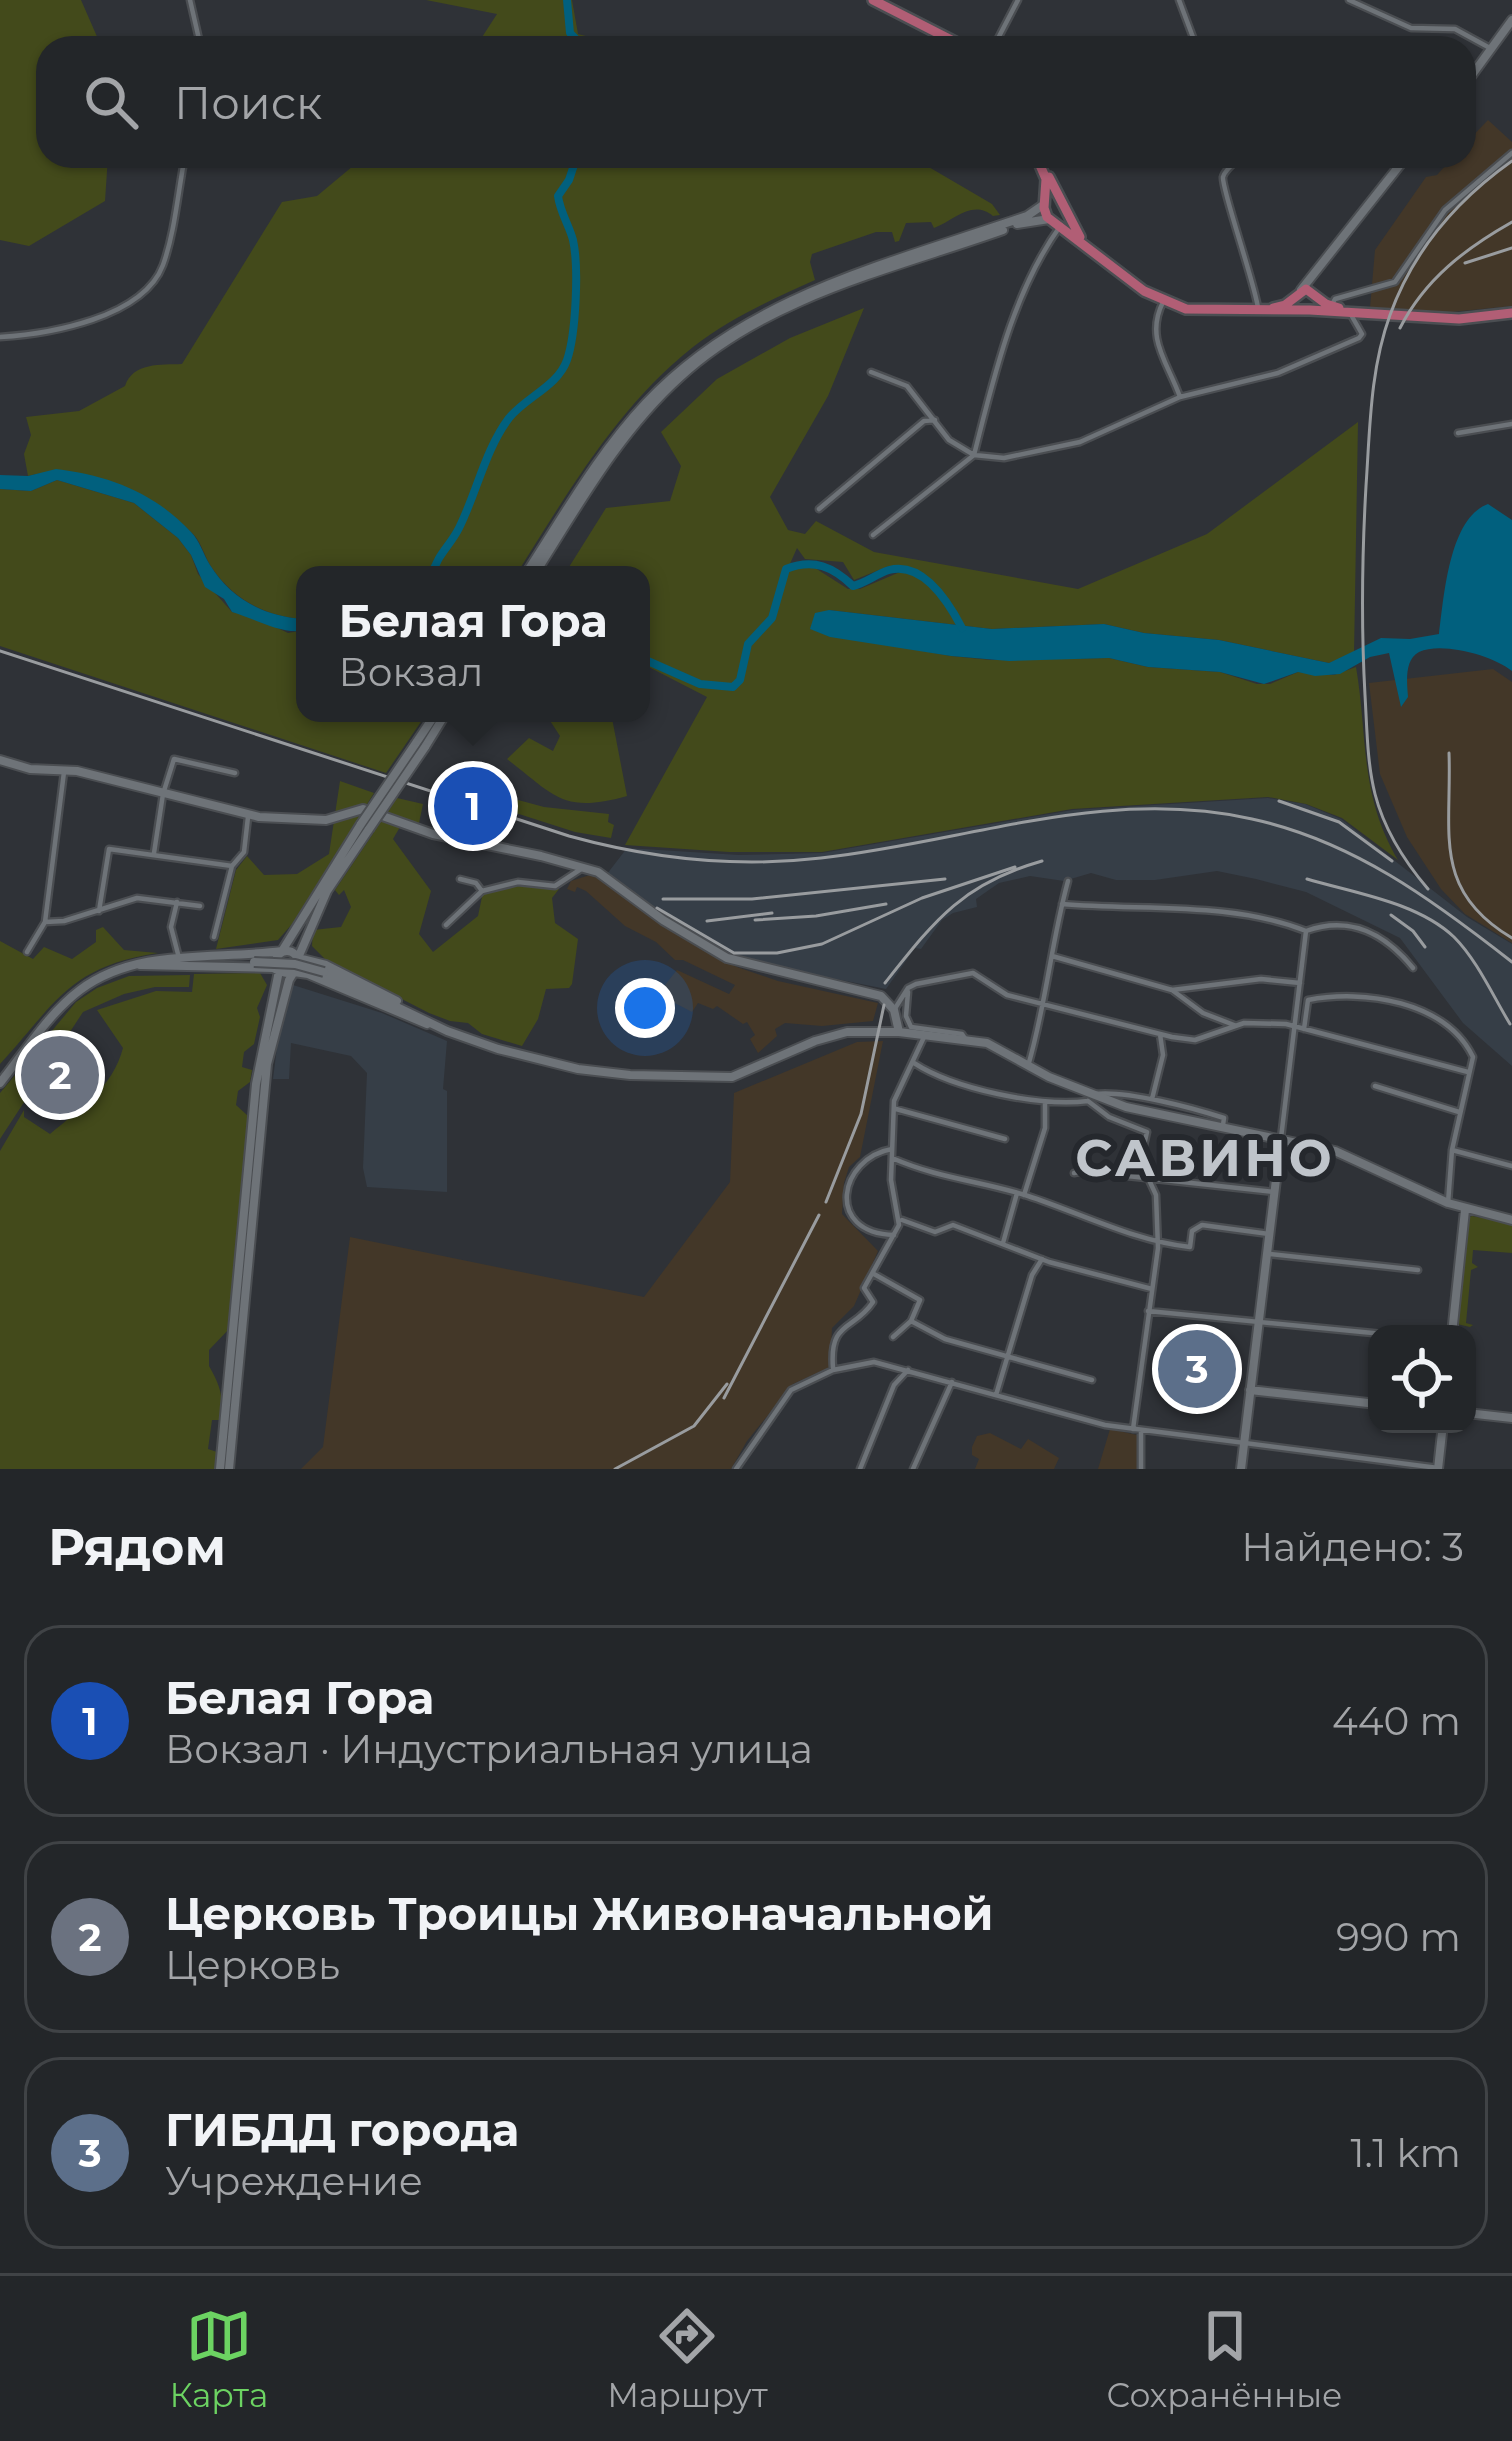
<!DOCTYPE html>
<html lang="ru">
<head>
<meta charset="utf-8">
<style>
  body { margin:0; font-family:Montserrat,sans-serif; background:#2f3235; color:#f1f3f6 }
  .controls { position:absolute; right:36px; bottom:36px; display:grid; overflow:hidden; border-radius:24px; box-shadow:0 3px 9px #0004 }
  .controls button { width:108px; height:108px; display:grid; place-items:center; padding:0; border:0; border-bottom:3px solid #404346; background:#232629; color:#f1f3f6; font:60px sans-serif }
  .you { position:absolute; left:645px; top:1008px; width:42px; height:42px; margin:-30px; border:9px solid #fff; border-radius:50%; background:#1a73e8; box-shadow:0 0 0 18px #1a73e833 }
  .badge { display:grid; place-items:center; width:78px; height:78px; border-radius:50%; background:#6cd362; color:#fff; font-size:39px; font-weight:700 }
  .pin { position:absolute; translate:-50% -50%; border:6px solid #fff; box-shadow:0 3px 12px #0006 }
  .popup { position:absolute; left:296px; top:566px; width:354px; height:156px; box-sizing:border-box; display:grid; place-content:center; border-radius:24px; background:#232629; filter:drop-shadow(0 3px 9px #0005); font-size:39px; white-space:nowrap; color:#a3a5a8 }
  .popup b { font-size:45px; color:#f1f3f6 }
  .popup::after { content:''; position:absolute; left:50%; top:100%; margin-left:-24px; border:24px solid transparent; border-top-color:#232629 }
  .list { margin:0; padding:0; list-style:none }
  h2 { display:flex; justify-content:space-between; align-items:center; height:156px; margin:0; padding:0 48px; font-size:51px }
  h2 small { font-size:39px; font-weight:400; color:#a3a5a8 }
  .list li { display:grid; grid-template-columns:78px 1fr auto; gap:36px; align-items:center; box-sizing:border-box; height:192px; margin:0 24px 24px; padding:0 24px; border:3px solid #404346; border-radius:36px }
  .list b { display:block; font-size:45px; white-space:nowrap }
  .list p { margin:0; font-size:39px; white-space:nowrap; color:#a3a5a8 }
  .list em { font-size:39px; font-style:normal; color:#a3a5a8 }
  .icon { flex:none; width:66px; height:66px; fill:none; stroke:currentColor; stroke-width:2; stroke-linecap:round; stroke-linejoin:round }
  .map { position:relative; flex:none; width:1512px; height:1469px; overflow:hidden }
  .search { position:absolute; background:#232629; box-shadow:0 3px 9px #0004; left:36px; right:36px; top:36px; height:132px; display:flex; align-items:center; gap:30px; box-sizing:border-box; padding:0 42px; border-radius:36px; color:#a3a5a8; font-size:45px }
  .sheet { height:804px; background:#232629 }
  nav { display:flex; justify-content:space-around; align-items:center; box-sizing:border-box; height:168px; border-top:3px solid #404346; background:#232629; font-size:33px; color:#a3a5a8 }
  nav a { display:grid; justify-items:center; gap:6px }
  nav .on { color:#6cd362 }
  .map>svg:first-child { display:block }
</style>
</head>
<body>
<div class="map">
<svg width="1512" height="1469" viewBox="0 0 1512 1469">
  <rect width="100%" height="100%" fill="#2f3237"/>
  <path fill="#363e47" d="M 1268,798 L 1305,804 L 1341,819 L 1467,917 L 1512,944 L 1512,1066 L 1463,1023 L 1400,938 L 1306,892 L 1256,879 L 1217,871 L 1155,880 L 1116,880 L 1091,873 L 1064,881 L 1030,876 L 999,883 L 976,899 L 977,907 L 953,913 L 942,920 L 921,949 L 915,948 L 886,989 L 731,958 L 671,923 L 607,874 L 627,848 L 739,855 L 822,853 L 1073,810 Z
    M 293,985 L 382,1013 L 447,1041 L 443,1089 L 447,1091 L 447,1192 L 367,1187 L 363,1168 L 367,1073 L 351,1056 L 291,1043 L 289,1079 L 273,1079 L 279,1031 Z"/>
  <path fill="#433728" d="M 1488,120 L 1512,142 L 1512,306 L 1441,313 L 1370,308 L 1375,250 L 1426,177 L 1437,175 L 1454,156 L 1464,156 L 1464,145 Z
    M 1493,669 L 1512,682 L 1512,943 L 1465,914 L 1441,889 L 1407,837 L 1380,774 L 1369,683 Z
    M 593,874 L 709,953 L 737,967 L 778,981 L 878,1003 L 873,1021 L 822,1026 L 785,1023 L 775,1029 L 777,1036 L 758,1053 L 750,1039 L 755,1035 L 747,1022 L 743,1024 L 717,1006 L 713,1009 L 698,1003 L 692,1012 L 671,1001 L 661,990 L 677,970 L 729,994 L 735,985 L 683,960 L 675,960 L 656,942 L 625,926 L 586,891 L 577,887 L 575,892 L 567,889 L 571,881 Z
    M 883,1041 L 860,1157 L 849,1167 L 844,1183 L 842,1214 L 878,1251 L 854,1306 L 832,1328 L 830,1367 L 793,1384 L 747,1441 L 731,1469 L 301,1469 L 323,1447 L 350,1237 L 644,1297 L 730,1182 L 734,1093 L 857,1042 Z
    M 1110,1429 L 1137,1435 L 1137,1469 L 1098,1469 Z
    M 990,1433 L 1021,1449 L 1028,1439 L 1059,1458 L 1054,1469 L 975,1469 L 979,1459 L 972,1455 L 972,1447 L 977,1436 Z"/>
  <path fill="#434a1b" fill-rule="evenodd" d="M 0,0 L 81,0 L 102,48 L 48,48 L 48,156 L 108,156 L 105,201 L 29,246 L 0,240 Z
    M 426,0 L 572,0 L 578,34 L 632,48 L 475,48 L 497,14 Z
    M 365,156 L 910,156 L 992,204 L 1000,215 L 993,216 C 972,199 955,220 934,228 L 931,222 L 906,223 L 899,241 L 895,242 L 892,232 L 876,232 L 812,254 L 810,262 L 815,280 C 773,299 730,318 693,347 C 617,407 567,494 516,575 L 305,575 L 305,619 C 266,617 234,600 212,568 C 205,558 202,544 194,535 C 155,494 84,460 28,476 L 24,454 L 31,435 L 26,417 L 79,411 L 125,386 C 133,362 161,365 182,364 L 282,202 L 317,196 Z
    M 864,308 L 828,396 L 770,497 L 788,530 L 805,534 L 816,521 L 874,552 L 1078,589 L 1207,534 L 1358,422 L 1354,654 L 1329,663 L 1219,640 L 1144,633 L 1104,624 L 992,629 L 829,610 L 906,648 L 951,656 L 991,660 L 1109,658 L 1148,667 L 1220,672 L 1257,684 L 1270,684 L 1298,672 L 1334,675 L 1356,667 C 1368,737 1359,794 1398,860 L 1342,818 L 1306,804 L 1268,797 L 1072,809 L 822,852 L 729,852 L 625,845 L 707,697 L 641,663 L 641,575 L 564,575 L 606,508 L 670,501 L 681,466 L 661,432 L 717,379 L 790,338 ZM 797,548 L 805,559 L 843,562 L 854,580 L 889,566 L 907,569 L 860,589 L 848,589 L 812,566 L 792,569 L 785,575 Z
    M 57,480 L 134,503 L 178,538 L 191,555 L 198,574 L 232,612 L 251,615 L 288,633 L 305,630 L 305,713 L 427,713 L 386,773 L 0,646 L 0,489 L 31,491 Z
    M 545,713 L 611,713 L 627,796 C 563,814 555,796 507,759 L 529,738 L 553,751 L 560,736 Z
    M 438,778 L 544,807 L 609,814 L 608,822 L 614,825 L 611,838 L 575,832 L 435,787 Z
    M 340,781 L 374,793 L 292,924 L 278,940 L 216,949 L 236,870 L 247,856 L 264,875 L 297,874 L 329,854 Z
    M 397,798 L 423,804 L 419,823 L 404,820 L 393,839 L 431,891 L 419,934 L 433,952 L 478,916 L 483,892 L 524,882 L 559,889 L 552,898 L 555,923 L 578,939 L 572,984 L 569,988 L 546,989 L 538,1019 L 522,1046 L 482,1034 L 468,1023 L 450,1021 L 429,1013 L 326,960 L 312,946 L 313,930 L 341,927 L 351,907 L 344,890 L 339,895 L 335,890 Z
    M 103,927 L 124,950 L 158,953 C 68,967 57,1002 0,1064 L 0,941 L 33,959 L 44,947 L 72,959 L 96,942 L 96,930 Z
    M 260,973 L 267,985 L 257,1008 L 260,1017 L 254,1044 L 244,1052 L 242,1067 L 252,1070 L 250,1082 L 238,1091 L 236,1105 L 248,1116 L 229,1329 L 209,1350 L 209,1366 C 220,1385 224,1397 221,1420 L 212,1420 L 208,1449 L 217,1452 L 215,1469 L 0,1469 L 0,1151 L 24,1110 L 24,1117 L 50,1134 C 80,1109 113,1087 123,1048 L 97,1010 L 156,991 L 192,992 L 194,974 Z
    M 190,975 L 189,987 L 155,987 L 124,994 L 83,1012 L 0,1139 L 0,1093 L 76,1002 L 97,988 L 129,976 Z
    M 1472,1216 L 1512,1224 L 1512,1253 L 1473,1250 L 1472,1263 L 1478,1267 L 1471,1270 L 1466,1323 L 1473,1325 L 1470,1327 L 1457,1324 L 1468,1218 Z"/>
  <path fill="#01607e" d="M 56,469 C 108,475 155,493 191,532 C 200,541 203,554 210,565 C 231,599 265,617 305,619 L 305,630 C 284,636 253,618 232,612 L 224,599 L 205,587 L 191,555 L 178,538 L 134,503 L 57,480 L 31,491 L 0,489 L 0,475 L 28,476 Z
    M 1488,504 L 1512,520 L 1512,671 C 1494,656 1442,641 1419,652 C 1404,660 1407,683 1408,697 L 1401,707 L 1389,653 L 1370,657 L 1340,674 L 1315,676 L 1298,672 L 1264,684 L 1220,672 L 1148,667 L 1109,658 L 1009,661 L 951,656 L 830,637 L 810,629 L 815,613 L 829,610 L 992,629 L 1104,624 L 1144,633 L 1219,640 L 1329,663 L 1381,638 L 1410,639 L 1439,634 C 1444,597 1449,518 1488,504 Z"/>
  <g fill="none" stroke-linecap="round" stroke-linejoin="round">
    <path stroke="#01607e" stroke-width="8" d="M 567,0 L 570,33 L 585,48
      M 432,575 C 437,555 450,546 459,528 C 477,492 485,450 509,418 C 526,397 558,386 567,360 C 576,334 579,267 573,240 C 569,225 560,212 558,196 L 569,180 L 577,156
      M 641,658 L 700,684 L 733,687 L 740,680 L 748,644 L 772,618 L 786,569 C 814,558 833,567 853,586 C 866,583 876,574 889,570 C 923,561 949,603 962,628"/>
    <g stroke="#4b4e52" stroke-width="9">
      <path id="street" d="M 190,0 L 201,48
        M 1179,0 L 1197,48
        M 1349,0 L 1411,28 L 1455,29 L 1488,47
        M 993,48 L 1018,0
        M 1058,156 L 1059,162
        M 1242,156 C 1236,162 1225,169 1223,177 C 1221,187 1255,284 1258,308
        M 1163,302 C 1145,338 1167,361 1180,397
        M 1331,306 L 1335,299 L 1395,282 L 1445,210 L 1512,153
        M 0,337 C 49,334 143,318 163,265 C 175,232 178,191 185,156
        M 871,372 L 907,386 L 949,440 L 974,455 C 994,377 1013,291 1061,225
        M 1458,433 L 1512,424
        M 819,509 L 924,421 L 935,420
        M 873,535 L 974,455 L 1004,458 L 1080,442 L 1180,397 L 1278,373 L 1359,338 L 1362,334 L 1350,313
        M 154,853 L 163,794 L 174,759 L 235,773
        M 482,891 L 518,882 L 555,886 L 581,869
        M 177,902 L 171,927 L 179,958
        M 1062,904 C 1142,911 1230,901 1306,931
        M 99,911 L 109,849 L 232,866
        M 45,922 L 64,921 L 137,898 L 200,906
        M 446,925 L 482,891 L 476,883 L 460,879
        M 1306,931 C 1351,915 1385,934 1413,968
        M 214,937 L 232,866 L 244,852 L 248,817
        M 27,952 L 45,922 L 64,772
        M 1052,956 L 1172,990 L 1261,979 L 1300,983
        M 1172,990 L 1203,1013 L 1234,1025
        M 908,992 L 906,1016 L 911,1027 L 962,1034 L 966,1040
        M 894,1010 L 908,988 L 916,984 L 973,973 L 1007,995 L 1172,1037 L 1195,1040 L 1244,1023 L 1286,1024 L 1468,1072
        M 1304,1029 L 1308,1000 C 1363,989 1446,1001 1473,1057 L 1452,1150 L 1448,1203
        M 914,1063 C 954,1089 1040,1107 1088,1101
        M 1028,1066 C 1046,1005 1051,943 1068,881
        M 1375,1086 L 1459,1112
        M 1095,1094 C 1126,1090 1193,1108 1224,1118 L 1223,1125
        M 1152,1099 L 1163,1055 L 1160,1034
        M 1088,1101 L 1109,1117 L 1147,1132 L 1142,1154 L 1144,1169 L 1156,1195 L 1158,1248 L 1133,1429
        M 896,1109 L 1005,1139
        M 1281,1138 L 1306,931
        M 892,1149 C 839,1158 824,1233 894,1235
        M 1452,1150 L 1512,1166
        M 892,1158 C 940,1179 982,1181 1028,1196 C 1080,1213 1137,1242 1190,1247 L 1192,1231 L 1202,1225 L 1269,1234
        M 1074,1173 L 1094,1169 L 1118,1175 L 1274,1192
        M 1024,1195 L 1045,1128 L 1045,1102
        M 902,1220 L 935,1232 L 953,1225 L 1049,1262 L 1152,1289
        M 1003,1243 L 1017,1193
        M 1269,1254 L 1418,1270
        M 874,1274 L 920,1300 L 911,1321 L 893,1337
        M 1148,1311 L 1383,1334
        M 911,1321 L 945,1339 L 1092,1380
        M 833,1368 C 829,1320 854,1331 873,1302 L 864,1288 L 899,1225 L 891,1180 L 894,1101 L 925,1035
        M 996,1395 L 1032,1275 L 1042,1259
        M 1141,1430 L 1141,1469
        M 736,1469 L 791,1390 L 833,1370 L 874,1362 L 1105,1425 L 1438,1468
        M 860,1469 L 894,1385 L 908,1370
        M 913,1469 L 952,1382"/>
    </g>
    <g stroke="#4b4e52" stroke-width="12">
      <path id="secondary" d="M 1464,86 L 1512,20
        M 1017,224 L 1049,219
        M 1301,290 L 1407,156
        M 525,575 C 563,517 598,454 646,403 C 747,295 892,263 1027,216 L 1043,205
        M 534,575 C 578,506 619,432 680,377 C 768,296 893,269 1003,230
        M 416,743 L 436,713
        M 425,747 L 446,713
        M 0,760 L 30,769 L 77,771 L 259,817 L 326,820 L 363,809 L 433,834 L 541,856 L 598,872 L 663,920 L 727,958 L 881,996 L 894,1010 L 899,1032
        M 369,829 L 327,891 L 298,958 L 326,965 L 397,1001
        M276 962a11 11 0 1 1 22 0a11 11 0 1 1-22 0Z
        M 140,965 L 273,968 L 279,971 L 256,1084 L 220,1469
        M 324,972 L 447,1031 L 498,1049 L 578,1069 L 630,1075 L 732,1077 L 815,1041 L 847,1032 L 899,1032 L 987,1043 L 1049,1077 L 1126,1107 L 1335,1151 L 1448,1203 L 1512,1220
        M 0,1083 C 25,1052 48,1014 80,990 C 137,947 216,960 282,951 L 361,824
        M 1452,1334 L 1465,1210
        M 1250,1390 L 1377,1404
        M 1467,1413 L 1512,1418
        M 229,1469 L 267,1064 L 289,980 L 294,972 L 308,974 L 427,1024
        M 1241,1469 L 1281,1138
        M 1438,1469 L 1443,1424"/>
    </g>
    <g stroke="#4b4e52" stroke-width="14">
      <path id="primary" d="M 873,0 L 967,48
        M 1036,156 L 1046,179 L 1044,208 L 1047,217 L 1144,291 L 1186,309 L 1310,310 L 1459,319 L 1512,313
        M 1049,177 L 1080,237
        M 1273,308 L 1285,305 L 1306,289 L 1326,304 L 1339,308"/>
    </g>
    <use href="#street" stroke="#6e7378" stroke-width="4.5"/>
    <use href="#secondary" stroke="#6e7378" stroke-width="8"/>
    <use href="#primary" stroke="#b15e75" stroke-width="9"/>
    <path stroke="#999c9f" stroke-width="3" d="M 1465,263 L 1512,248
      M 1400,328 C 1425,279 1466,248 1512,222
      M 0,651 L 569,836 C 652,859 735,868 821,858 C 966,842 1105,786 1252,819 C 1353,841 1433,900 1512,962
      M 1449,753 C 1452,832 1431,890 1512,938
      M 1279,801 L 1339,822 L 1392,861
      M 1307,879 C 1354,893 1417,902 1454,937 C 1477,960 1493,996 1510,1024
      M 1428,889 C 1405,862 1384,829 1375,794 C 1367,762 1367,728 1365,695 C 1361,624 1362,556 1366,486 C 1370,428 1370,370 1390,315 C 1413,251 1457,200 1512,161
      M 663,899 L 752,899 L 945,879
      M 657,908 L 734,953 L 777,953 L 822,944 L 922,898 L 1015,867
      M 1391,915 L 1413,931 L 1425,947
      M 755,920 L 816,916 L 886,904
      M 707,921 L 772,913
      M 885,983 C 935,920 962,884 1042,861
      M 826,1202 L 861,1114 L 884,1005
      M 724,1398 L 819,1215
      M 615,1469 L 694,1426 L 727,1384"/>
    <g stroke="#4b4e52" stroke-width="12" stroke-linecap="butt">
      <path id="secondary-bridge" d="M 361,824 L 416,743
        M 369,829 L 425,747
        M 254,962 L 295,964 L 324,972"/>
    </g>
    <use href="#secondary-bridge" stroke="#6e7378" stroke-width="8"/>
  </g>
  <g text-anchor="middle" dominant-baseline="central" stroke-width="12" stroke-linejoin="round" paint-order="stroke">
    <g font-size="51" font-weight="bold" letter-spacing="3" fill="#bfc4ca" stroke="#25282d">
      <text x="1205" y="1158">САВИНО</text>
    </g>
  </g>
</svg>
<div class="controls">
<button><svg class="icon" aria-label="locate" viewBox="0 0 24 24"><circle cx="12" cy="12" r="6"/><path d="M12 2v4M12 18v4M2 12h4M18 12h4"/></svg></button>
</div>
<div class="you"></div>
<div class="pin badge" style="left:473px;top:806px;background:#1a4fb4">1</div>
<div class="popup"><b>Белая Гора</b>Вокзал</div>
<div class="pin badge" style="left:60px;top:1075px;background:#6b7280">2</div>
<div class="pin badge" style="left:1197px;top:1369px;background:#5c6f8a">3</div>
<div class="search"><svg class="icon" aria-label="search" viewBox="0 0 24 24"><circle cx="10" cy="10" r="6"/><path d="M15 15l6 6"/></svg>Поиск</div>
</div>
<section class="sheet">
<h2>Рядом<small>Найдено: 3</small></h2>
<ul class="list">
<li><span class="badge" style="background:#1a4fb4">1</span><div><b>Белая Гора</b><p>Вокзал · Индустриальная улица</p></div><em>440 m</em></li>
<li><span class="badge" style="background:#6b7280">2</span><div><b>Церковь Троицы Живоначальной</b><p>Церковь</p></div><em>990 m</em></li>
<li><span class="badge" style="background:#5c6f8a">3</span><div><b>ГИБДД города</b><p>Учреждение</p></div><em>1.1 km</em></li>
</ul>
</section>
<nav>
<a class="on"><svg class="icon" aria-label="map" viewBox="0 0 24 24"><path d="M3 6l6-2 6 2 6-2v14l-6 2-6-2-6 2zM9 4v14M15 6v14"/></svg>Карта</a>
<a><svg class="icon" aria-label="directions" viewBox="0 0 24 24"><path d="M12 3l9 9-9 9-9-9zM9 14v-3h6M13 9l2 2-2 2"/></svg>Маршрут</a>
<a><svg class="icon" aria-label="saved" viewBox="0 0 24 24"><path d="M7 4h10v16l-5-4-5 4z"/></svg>Сохранённые</a>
</nav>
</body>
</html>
